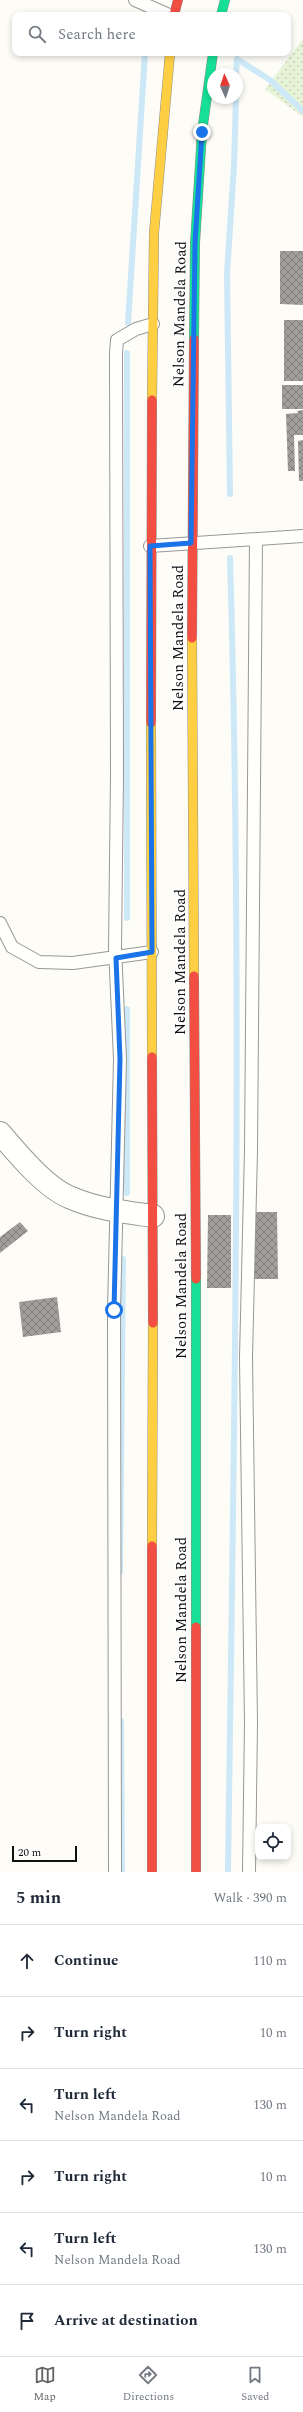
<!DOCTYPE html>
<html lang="en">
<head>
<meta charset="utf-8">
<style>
  body { margin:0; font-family:Spectral,serif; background:#f6f6f7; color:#1f2937 }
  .controls { position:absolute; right:12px; bottom:12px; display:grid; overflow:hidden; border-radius:8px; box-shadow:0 2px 6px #0003 }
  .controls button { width:36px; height:36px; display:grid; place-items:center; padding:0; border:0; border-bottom:1px solid #e0e1e3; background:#fff; color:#1f2937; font:20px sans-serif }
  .compass { position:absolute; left:207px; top:68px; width:36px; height:36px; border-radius:50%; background:#fff; box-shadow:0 2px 6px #0003; rotate:357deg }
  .scale { position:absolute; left:12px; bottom:10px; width:65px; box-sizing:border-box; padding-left:4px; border:2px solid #111; border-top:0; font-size:11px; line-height:14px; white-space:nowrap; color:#111; -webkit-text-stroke:3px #fff; paint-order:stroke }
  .stop { position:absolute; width:12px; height:12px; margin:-9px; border:3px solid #1a73e8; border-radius:50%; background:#fff }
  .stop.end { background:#1a73e8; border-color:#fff; box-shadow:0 1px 4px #0008 }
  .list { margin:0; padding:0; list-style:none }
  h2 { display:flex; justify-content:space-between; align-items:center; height:52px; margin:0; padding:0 16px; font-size:17px }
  h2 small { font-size:13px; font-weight:400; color:#747a83 }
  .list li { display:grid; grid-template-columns:26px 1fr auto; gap:12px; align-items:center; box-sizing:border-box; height:72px; padding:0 16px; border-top:1px solid #e0e1e3 }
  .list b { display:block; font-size:15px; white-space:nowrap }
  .list p { margin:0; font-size:13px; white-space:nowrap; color:#747a83 }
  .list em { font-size:13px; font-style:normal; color:#747a83 }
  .icon { flex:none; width:22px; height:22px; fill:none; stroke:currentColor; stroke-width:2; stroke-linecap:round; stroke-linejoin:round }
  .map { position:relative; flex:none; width:303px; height:1872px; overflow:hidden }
  .search { position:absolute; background:#fff; box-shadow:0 2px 6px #0003; left:12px; right:12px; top:12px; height:44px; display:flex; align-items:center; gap:10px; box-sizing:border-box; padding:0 14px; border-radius:8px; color:#747a83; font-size:15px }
  .sheet { height:484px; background:#fff }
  nav { display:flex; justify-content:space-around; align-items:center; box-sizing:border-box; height:56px; border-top:1px solid #e0e1e3; background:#fff; font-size:11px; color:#747a83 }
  nav a { display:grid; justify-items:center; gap:2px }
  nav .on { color:#646362 }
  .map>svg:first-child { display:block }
</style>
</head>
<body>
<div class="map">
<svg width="303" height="1872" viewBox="0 0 303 1872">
  <defs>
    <pattern id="grass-dots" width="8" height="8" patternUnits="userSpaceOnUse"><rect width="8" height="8" fill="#e7f3d7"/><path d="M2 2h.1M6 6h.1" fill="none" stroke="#c5cfb8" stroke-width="1.8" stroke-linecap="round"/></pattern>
    <pattern id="building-cross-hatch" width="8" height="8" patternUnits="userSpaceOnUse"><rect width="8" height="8" fill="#a19f9c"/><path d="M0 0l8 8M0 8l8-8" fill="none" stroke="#82807e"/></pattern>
  </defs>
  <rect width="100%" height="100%" fill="#fdfcf7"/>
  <path fill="url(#grass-dots)" d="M 303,39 L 303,117 L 265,89 Z"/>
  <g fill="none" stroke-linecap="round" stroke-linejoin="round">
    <path stroke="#cde8f7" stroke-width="6" d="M 237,59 L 270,80 L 303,111
      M 236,74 L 237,59
      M 128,323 L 145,53
      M 230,494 L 227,273 L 234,166 L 236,98
      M 127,918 L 127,353
      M 127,1009 L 127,1193
      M 120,1572 L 123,1259
      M 121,1721 L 122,1872
      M 228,1872 C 234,1434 243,996 230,558"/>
  </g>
  <path fill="url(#building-cross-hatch)" d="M 280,251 L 303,251 L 303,305 L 280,304 Z
    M 284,320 L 303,320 L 303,381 L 284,381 Z
    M 282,385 L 303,385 L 303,409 L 282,409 Z
    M 303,410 L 303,435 L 294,435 L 295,471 L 288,471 L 286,414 L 298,413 L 297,411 Z
    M 303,440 L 303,481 L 299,481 L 298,441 Z
    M 254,1212 L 277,1212 L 278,1279 L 254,1279 Z
    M 208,1215 L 231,1215 L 231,1288 L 207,1288 Z
    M 20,1222 L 28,1231 L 0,1253 L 0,1237 Z
    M 57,1297 L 61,1332 L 23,1337 L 19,1302 Z"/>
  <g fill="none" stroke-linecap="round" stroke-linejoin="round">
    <g stroke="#979795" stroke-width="14">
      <path id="lane" d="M 135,0 L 169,15
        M 150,546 L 303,536
        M 0,923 L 12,947 L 39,962 L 73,963 L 152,952
        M 115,1872 L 114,1310 L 120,1059 L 115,948 L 117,775 L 116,354 L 117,340 L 136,329 L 153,324
        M 249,1872 L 251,1723 L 246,1358 L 251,1150 L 256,539"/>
    </g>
    <g stroke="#979795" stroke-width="24">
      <path id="street" d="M 0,1133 C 17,1153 45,1187 69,1197 C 96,1209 124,1212 153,1216"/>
    </g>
    <g stroke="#8e8d8b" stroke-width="10">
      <path id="fast" d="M 221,15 L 225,0
        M 194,339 L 195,243 L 202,132 L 213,53
        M 196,1279 L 196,1627"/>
    </g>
    <g stroke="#8e8d8b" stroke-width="10">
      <path id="slow" d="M 152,400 L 154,233 L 170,53
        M 192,638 L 194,976
        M 151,723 L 152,1057
        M 152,1546 L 153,1323"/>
    </g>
    <g stroke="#8e8d8b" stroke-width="10">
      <path id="jam" d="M 174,15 L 178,0
        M 192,638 L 194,339
        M 151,723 L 152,400
        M 194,976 L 196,1279
        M 152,1057 L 153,1323
        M 196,1627 L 196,1872
        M 152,1872 L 152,1546"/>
    </g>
    <use href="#lane" stroke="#fffffe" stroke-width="12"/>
    <use href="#street" stroke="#fffffe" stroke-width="22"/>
    <use href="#fast" stroke="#16e098" stroke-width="9"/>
    <use href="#slow" stroke="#ffcf43" stroke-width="9"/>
    <use href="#jam" stroke="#f24e42" stroke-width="9"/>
  </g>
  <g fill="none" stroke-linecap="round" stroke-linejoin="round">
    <path stroke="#1a73e8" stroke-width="5" d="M 114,1310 L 120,1059 L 116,958 L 152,952 L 150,546 L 191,543 L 195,243 L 202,132"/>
  </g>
  <g text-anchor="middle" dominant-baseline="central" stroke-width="4" stroke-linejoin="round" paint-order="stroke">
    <g font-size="15" fill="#111" stroke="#fff">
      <text transform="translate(180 314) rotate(-89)">Nelson Mandela Road</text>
      <text transform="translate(178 638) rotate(-90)">Nelson Mandela Road</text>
      <text transform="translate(180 962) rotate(-90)">Nelson Mandela Road</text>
      <text transform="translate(181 1286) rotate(-90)">Nelson Mandela Road</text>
      <text transform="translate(181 1610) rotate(-90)">Nelson Mandela Road</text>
    </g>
  </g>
</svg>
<div class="controls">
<button><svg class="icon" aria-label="locate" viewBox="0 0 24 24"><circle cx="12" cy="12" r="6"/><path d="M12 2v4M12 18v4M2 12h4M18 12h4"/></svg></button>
</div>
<svg class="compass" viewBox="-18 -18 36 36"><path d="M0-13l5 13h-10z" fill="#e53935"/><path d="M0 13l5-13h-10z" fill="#747a83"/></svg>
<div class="scale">20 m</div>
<div class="stop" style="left:114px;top:1310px"></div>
<div class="stop end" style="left:202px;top:132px"></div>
<div class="search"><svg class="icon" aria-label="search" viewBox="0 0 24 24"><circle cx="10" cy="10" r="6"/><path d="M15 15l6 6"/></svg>Search here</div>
</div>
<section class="sheet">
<h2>5 min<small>Walk · 390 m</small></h2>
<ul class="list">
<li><svg class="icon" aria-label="ahead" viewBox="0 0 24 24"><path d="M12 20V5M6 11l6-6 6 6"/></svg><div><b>Continue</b></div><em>110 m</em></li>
<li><svg class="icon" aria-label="right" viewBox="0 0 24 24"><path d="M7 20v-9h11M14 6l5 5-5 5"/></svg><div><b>Turn right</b></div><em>10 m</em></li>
<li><svg class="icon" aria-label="left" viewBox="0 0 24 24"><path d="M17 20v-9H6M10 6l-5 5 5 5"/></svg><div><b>Turn left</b><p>Nelson Mandela Road</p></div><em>130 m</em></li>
<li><svg class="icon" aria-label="right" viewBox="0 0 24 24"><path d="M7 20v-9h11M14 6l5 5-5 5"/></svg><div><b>Turn right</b></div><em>10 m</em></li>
<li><svg class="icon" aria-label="left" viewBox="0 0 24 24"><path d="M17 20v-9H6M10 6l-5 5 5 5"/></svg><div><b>Turn left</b><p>Nelson Mandela Road</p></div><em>130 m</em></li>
<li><svg class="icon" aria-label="arrive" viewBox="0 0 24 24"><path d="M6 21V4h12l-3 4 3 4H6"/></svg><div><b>Arrive at destination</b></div></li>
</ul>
</section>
<nav>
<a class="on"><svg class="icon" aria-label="map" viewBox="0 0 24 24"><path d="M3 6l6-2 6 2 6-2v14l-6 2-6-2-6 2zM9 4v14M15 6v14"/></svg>Map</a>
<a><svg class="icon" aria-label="directions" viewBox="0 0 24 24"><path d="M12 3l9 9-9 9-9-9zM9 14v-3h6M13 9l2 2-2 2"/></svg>Directions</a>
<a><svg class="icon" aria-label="saved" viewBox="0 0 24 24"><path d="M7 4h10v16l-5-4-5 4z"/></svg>Saved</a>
</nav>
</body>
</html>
